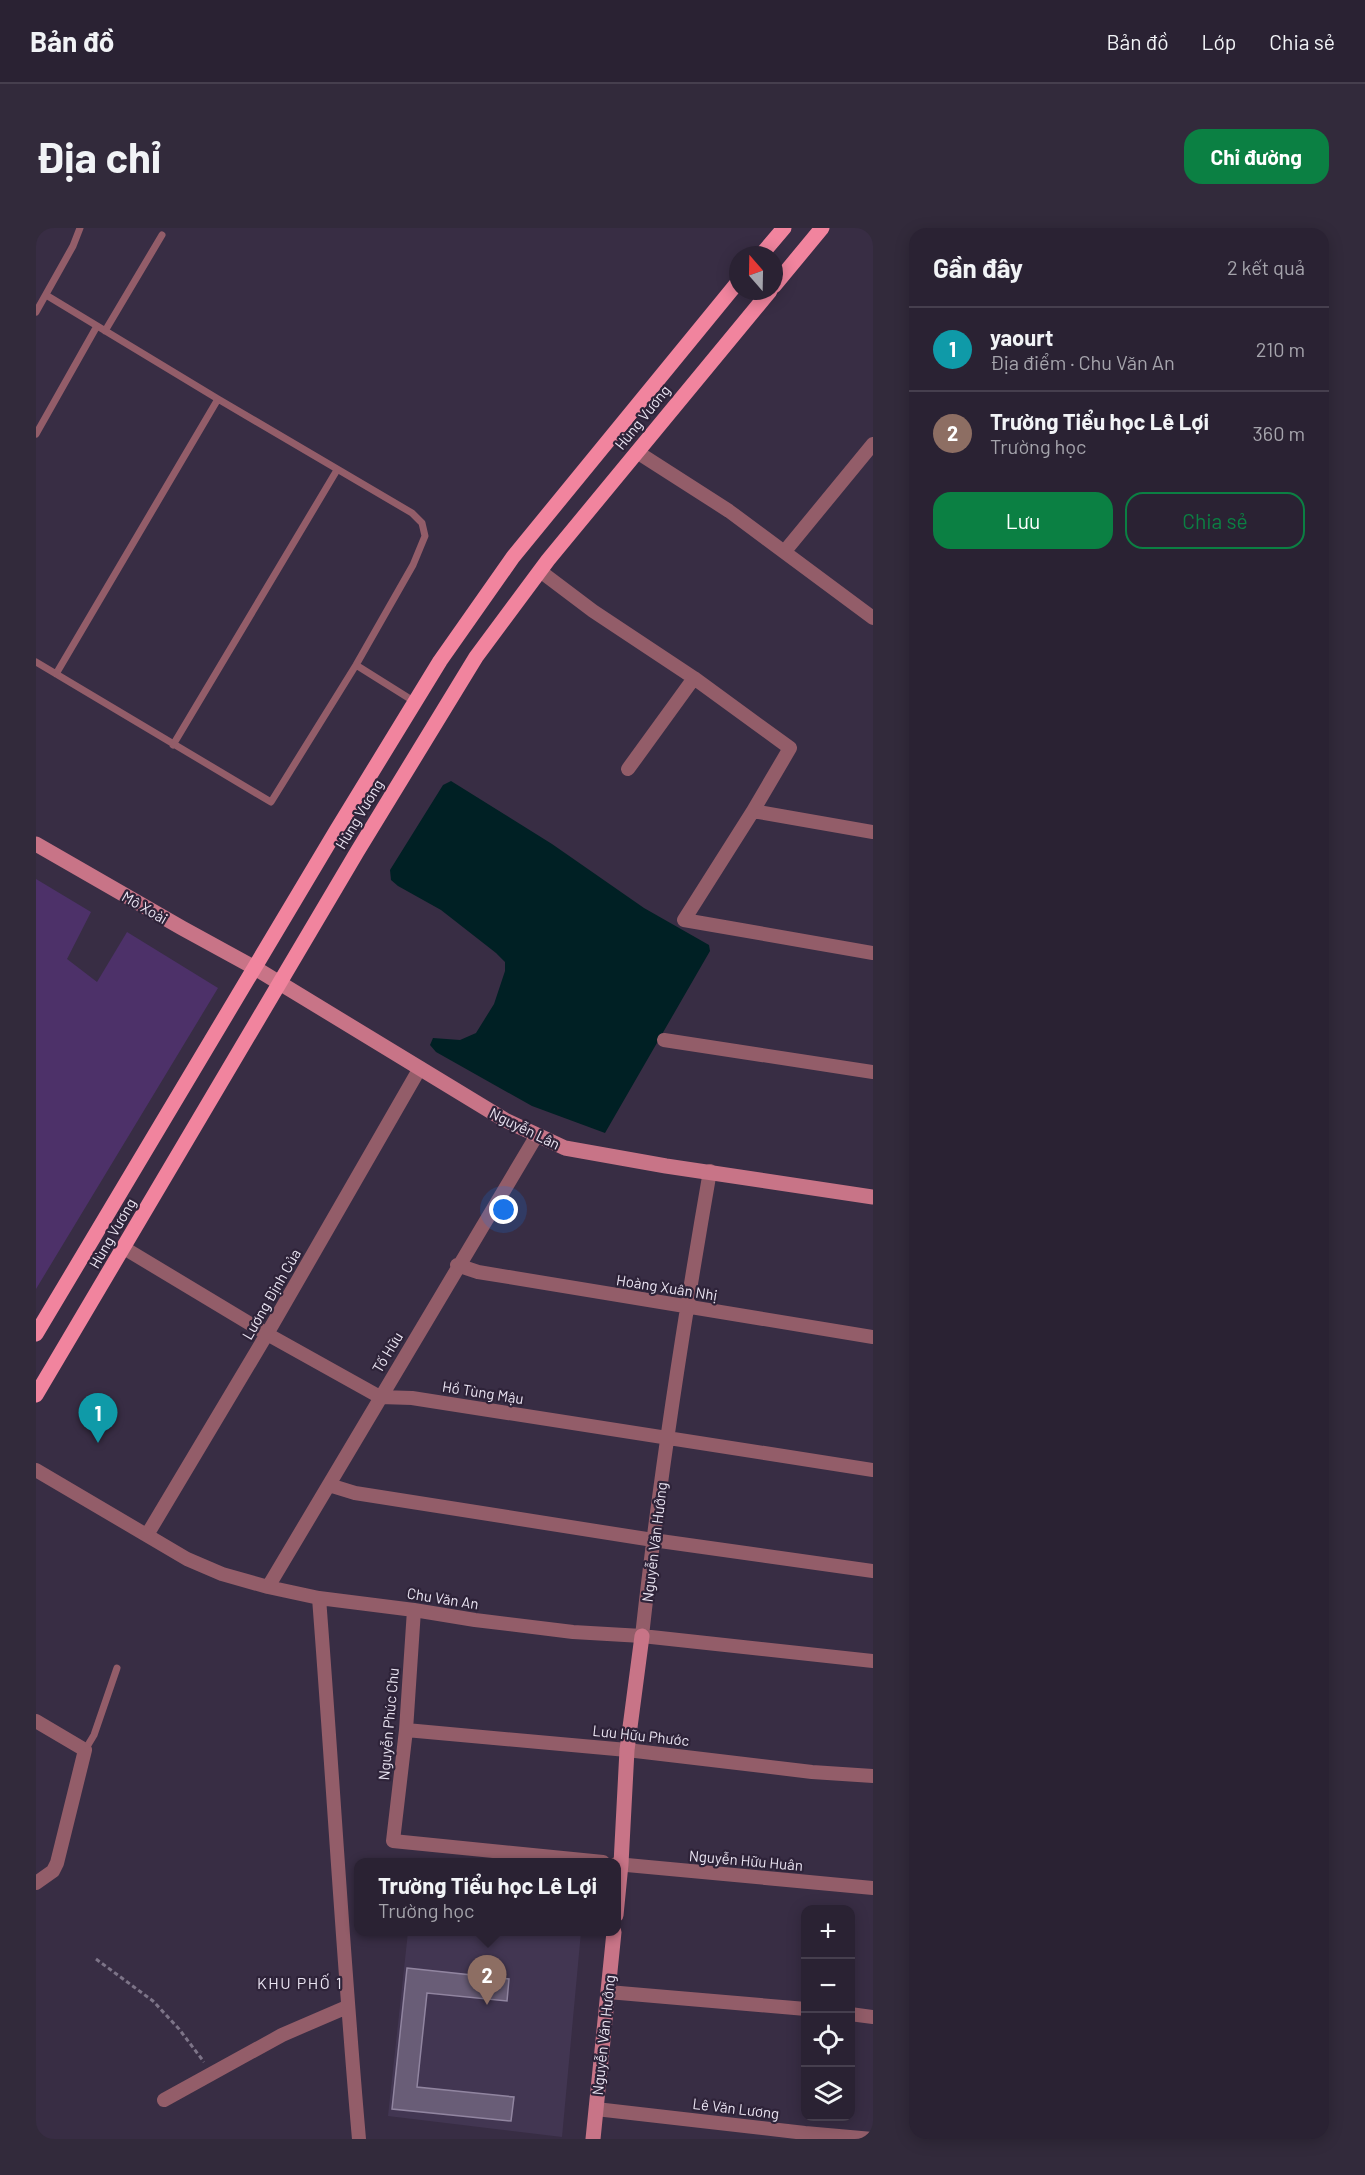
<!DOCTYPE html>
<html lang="vi">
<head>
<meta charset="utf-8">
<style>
  body { margin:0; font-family:Barlow,sans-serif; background:#322a3b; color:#f1f3f6 }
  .controls { position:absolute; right:18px; bottom:18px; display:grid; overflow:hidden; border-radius:12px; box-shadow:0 3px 15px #0003 }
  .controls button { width:54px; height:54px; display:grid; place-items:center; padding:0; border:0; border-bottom:2px solid #463f4e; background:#2a2233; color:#f1f3f6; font:30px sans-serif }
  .compass { position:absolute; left:693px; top:18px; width:54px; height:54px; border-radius:50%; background:#2a2233; box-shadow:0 3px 15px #0003; rotate:340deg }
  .you { position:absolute; left:468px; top:982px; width:21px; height:21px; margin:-15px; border:4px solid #fff; border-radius:50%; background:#1a73e8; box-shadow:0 0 0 9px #1a73e833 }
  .badge { display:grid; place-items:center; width:39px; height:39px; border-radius:50%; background:#0b8043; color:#fff; font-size:20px; font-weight:700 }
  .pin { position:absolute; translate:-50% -50px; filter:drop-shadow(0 2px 3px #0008) }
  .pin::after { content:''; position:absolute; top:32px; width:21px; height:18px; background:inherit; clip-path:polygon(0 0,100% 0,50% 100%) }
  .popup { position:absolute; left:318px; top:1630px; width:267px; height:78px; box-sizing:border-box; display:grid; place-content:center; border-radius:12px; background:#2a2233; filter:drop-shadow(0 2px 4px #0005); font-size:20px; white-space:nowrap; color:#a5a4ac }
  .popup b { font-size:22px; color:#f1f3f6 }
  .popup::after { content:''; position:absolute; left:50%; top:100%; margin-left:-12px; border:12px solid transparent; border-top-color:#2a2233 }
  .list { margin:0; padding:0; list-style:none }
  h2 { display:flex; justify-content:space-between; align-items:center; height:78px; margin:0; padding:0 24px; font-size:26px }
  h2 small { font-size:20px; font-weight:400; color:#a5a4ac }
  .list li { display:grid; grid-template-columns:39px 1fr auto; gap:18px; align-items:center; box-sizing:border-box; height:84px; padding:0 24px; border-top:2px solid #463f4e }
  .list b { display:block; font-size:22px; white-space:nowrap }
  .list p { margin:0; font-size:20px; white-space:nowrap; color:#a5a4ac }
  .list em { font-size:20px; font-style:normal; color:#a5a4ac }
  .actions { display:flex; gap:12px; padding:18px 24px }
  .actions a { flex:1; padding:14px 0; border:2px solid #0b8043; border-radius:18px; text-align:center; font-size:21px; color:#0b8043 }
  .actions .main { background:#0b8043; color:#fff }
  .icon { flex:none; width:33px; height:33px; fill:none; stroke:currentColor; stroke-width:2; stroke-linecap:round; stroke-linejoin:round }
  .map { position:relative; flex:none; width:837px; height:1911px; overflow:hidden; border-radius:18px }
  header { display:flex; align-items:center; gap:36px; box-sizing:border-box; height:84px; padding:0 30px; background:#2a2233; border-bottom:2px solid #463f4e }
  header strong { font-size:28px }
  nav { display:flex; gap:33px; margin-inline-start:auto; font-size:21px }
  .intro { display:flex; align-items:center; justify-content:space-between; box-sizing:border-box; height:144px; padding:0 36px }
  h1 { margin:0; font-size:42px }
  .button { padding:15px 27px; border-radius:18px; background:#0b8043; color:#fff; font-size:21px; font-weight:700 }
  main { display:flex; gap:36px; padding:0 36px }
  aside { flex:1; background:#2a2233; border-radius:18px; box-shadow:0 3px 15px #0003 }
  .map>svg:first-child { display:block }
</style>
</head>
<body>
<header>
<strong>Bản đồ</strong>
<nav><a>Bản đồ</a><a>Lớp</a><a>Chia sẻ</a></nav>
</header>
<div class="intro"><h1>Địa chỉ</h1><a class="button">Chỉ đường</a></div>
<main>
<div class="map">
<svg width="837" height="1911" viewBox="0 0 837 1911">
  <rect width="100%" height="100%" fill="#382d44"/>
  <path fill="#423652" d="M 372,1704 L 545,1704 L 526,1909 L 352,1888 Z"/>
  <path fill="#4d3169" d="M 0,651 L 55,684 L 31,731 L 61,754 L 91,704 L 182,760 L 0,1061 Z"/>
  <path fill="#002024" d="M 415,553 L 516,616 L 608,680 L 673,717 L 674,723 L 569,905 L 496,878 L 400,824 L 394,817 L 397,810 L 424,812 L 440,805 L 458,776 L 469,743 L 469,734 L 460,725 L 405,682 L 362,658 L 355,652 L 354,642 L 407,557 Z"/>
  <path fill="#695d77" stroke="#9185a0" stroke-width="1.5" d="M 371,1740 L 473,1751 L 471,1773 L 391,1765 L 381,1859 L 478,1869 L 475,1893 L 356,1881 Z"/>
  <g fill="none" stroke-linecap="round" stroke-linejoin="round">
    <path stroke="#7d7488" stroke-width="3" stroke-dasharray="4.5 3" stroke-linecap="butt" d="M 60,1731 L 117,1773 L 143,1801 L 168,1834"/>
    <path stroke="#935d69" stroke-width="7" d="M 0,84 L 37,18 L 44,0
      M 69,103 L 126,7
      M 0,206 L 61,98
      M 0,434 L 235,574 L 320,437 L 377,337 L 389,308 L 386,295 L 376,285 L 182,171 L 10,67
      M 320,437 L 379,474
      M 20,446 L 182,171
      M 137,517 L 301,242
      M 49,1522 L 58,1507 L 81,1440"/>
    <path stroke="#935d69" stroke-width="14" d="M 601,224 L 693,283 L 837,390
      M 749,323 L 837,216
      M 504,343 L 557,383 L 658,450
      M 592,541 L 658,450 L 754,520 L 717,583 L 648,692 L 837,725
      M 717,583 L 837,604
      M 628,812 L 837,844
      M 88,1020 L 231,1106 L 344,1169 L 376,1170 L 837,1242
      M 421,1037 L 442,1044 L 837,1109
      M 0,1242 L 151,1331 L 186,1346 L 232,1359 L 283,1370 L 378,1382 L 439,1392 L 537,1404 L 606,1408 L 837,1433
      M 293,1257 L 319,1265 L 617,1312 L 837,1343
      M 111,1307 L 231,1106 L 384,840
      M 232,1359 L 501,907
      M 283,1370 C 297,1550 307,1731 323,1911
      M 378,1382 L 370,1502 L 357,1613 L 567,1634
      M 606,1408 C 623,1253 647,1098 674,943
      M 0,1493 L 49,1522 L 21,1635 L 17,1643 L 0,1655
      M 370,1502 L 591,1522 L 776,1544 L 837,1548
      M 580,1636 L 837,1660
      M 572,1764 L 770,1781
      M 814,1786 L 837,1789
      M 128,1872 L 246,1807 L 311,1779
      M 560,1881 L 769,1905 L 837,1911"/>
    <path stroke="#c87487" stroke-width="15" d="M 0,616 L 146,700 L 219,740 L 469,892 L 529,920 L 630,938 L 837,969
      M 580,1687 L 585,1636 L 591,1522 L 606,1408
      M 557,1911 L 578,1704"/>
    <path stroke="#f1849e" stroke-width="15" d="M 725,27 L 748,0
      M 738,58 L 786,0
      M 0,1106 L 300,603 L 404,433 L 477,329 L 702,54
      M 0,1167 L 321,624 L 440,429 L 512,332 L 734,63"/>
  </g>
  <g text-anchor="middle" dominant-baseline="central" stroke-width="4.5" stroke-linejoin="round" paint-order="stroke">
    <g font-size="15" fill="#ebe5f3" stroke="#2e2339">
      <text transform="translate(606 189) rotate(-51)">Hùng Vương</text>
      <text transform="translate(323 586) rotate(-59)">Hùng Vương</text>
      <text transform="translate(109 679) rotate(30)">Mô Xoài</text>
      <text transform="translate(489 900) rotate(26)">Nguyễn Lân</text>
      <text transform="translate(76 1005) rotate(-60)">Hùng Vương</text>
      <text transform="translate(631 1059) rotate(9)">Hoàng Xuân Nhị</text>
      <text transform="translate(235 1066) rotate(-60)">Lương Định Của</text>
      <text transform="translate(351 1124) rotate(-59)">Tố Hữu</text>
      <text transform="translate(447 1164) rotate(9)">Hồ Tùng Mậu</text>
      <text transform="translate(618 1314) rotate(-83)">Nguyễn Văn Hưởng</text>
      <text transform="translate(407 1370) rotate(9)">Chu Văn An</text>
      <text transform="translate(352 1496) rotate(-85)">Nguyễn Phúc Chu</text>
      <text transform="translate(605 1507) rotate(6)">Lưu Hữu Phước</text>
      <text transform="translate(710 1632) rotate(5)">Nguyễn Hữu Huân</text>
      <text transform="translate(567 1807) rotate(-84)">Nguyễn Văn Hưởng</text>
      <text transform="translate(700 1880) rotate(7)">Lê Văn Lương</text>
    </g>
    <g font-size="16" letter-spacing="1.5" fill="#ebe5f3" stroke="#2e2339">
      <text x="264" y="1754">KHU PHỐ 1</text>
    </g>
  </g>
</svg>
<div class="controls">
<button>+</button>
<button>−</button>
<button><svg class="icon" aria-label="locate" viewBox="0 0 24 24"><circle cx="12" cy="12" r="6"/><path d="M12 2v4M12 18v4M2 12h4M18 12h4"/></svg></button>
<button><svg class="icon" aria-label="layers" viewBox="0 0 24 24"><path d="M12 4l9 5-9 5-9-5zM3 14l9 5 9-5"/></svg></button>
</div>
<svg class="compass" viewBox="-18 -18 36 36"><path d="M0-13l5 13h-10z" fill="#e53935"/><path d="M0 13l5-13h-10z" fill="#a5a4ac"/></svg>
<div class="you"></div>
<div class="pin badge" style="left:62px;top:1215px;background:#0f9aa8">1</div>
<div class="pin badge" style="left:451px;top:1777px;background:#8d6e63">2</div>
<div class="popup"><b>Trường Tiểu học Lê Lợi</b>Trường học</div>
</div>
<aside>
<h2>Gần đây<small>2 kết quả</small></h2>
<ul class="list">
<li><span class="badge" style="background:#0f9aa8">1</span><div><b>yaourt</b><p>Địa điểm · Chu Văn An</p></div><em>210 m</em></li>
<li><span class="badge" style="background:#8d6e63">2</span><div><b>Trường Tiểu học Lê Lợi</b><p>Trường học</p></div><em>360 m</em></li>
</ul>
<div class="actions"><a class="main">Lưu</a><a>Chia sẻ</a></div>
</aside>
</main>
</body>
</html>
